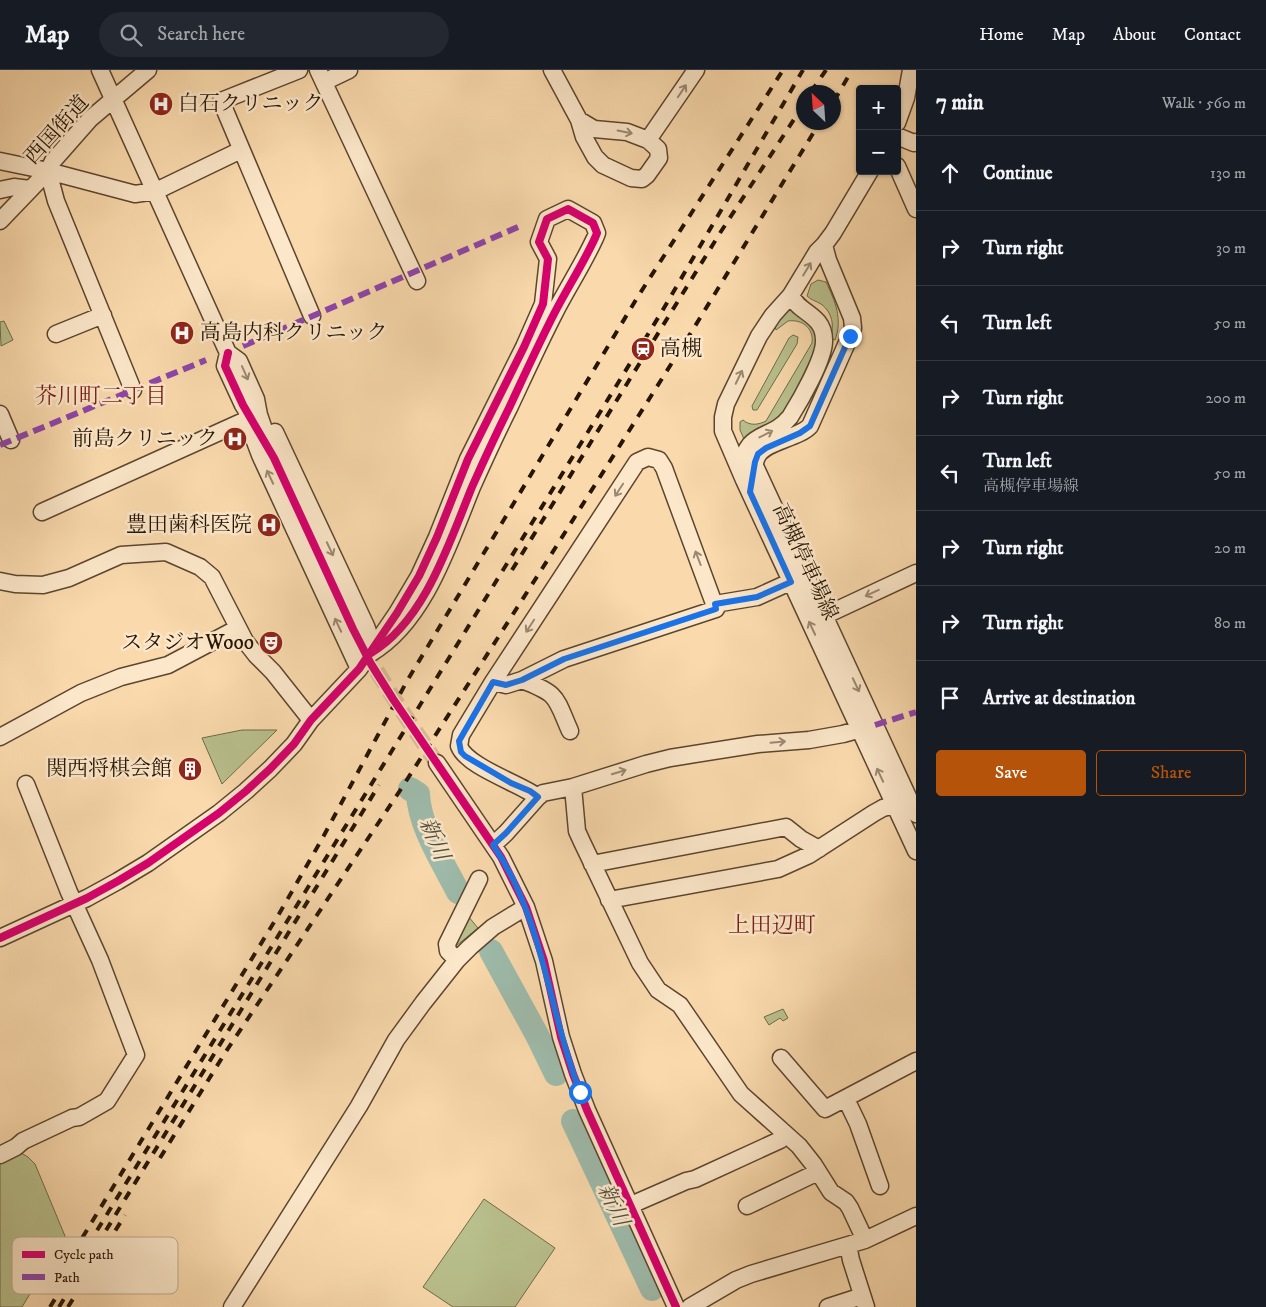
<!DOCTYPE html>
<html lang="en">
<head>
<meta charset="utf-8">
<style>
  body { margin:0; font-family:"IM FELL DW Pica","Noto Serif JP",serif; background:#242831; color:#f1f3f6 }
  .controls { position:absolute; right:15px; top:15px; display:grid; overflow:hidden; border-radius:5px; box-shadow:0 1px 4px #0004 }
  .controls button { width:45px; height:45px; display:grid; place-items:center; padding:0; border:0; border-bottom:1px solid #363941; background:#171b24; color:#f1f3f6; font:25px sans-serif }
  .compass { position:absolute; left:796px; top:15px; width:45px; height:45px; border-radius:50%; background:#171b24; box-shadow:0 1px 4px #0004; rotate:335deg }
  .stop { position:absolute; width:15px; height:15px; margin:-11px; border:4px solid #1a73e8; border-radius:50%; background:#fff }
  .stop.end { background:#1a73e8; border-color:#fff; box-shadow:0 1px 5px #0008 }
  .list { margin:0; padding:0; list-style:none }
  h2 { display:flex; justify-content:space-between; align-items:center; height:65px; margin:0; padding:0 20px; font-size:21px }
  h2 small { font-size:16px; font-weight:400; color:#9ea1a6 }
  .list li { display:grid; grid-template-columns:32px 1fr auto; gap:15px; align-items:center; box-sizing:border-box; height:75px; padding:0 20px; border-top:1px solid #363941 }
  .list b { display:block; font-size:19px; white-space:nowrap }
  .list p { margin:0; font-size:16px; white-space:nowrap; color:#9ea1a6 }
  .list em { font-size:16px; font-style:normal; color:#9ea1a6 }
  .actions { display:flex; gap:10px; padding:15px 20px }
  .actions a { flex:1; padding:11px 0; border:1px solid #b45309; border-radius:5px; text-align:center; font-size:18px; color:#b45309 }
  .actions .main { background:#b45309; color:#fff }
  .icon { flex:none; width:28px; height:28px; fill:none; stroke:currentColor; stroke-width:2; stroke-linecap:round; stroke-linejoin:round }
  .map { position:relative; flex:none; width:916px; height:1237px; overflow:hidden }
  header { display:flex; align-items:center; gap:30px; box-sizing:border-box; height:70px; padding:0 25px; background:#171b24; border-bottom:1px solid #363941 }
  header strong { font-size:24px }
  nav { display:flex; gap:28px; margin-inline-start:auto; font-size:18px }
  .search { width:350px; height:45px; background:#242831; display:flex; align-items:center; gap:12px; box-sizing:border-box; padding:0 18px; border-radius:28px; color:#9ea1a6; font-size:19px }
  main { display:flex }
  aside { flex:1; background:#171b24 }
  .map>svg:first-child { display:block }
</style>
</head>
<body>
<header>
<strong>Map</strong>
<div class="search"><svg class="icon" aria-label="search" viewBox="0 0 24 24"><circle cx="10" cy="10" r="6"/><path d="M15 15l6 6"/></svg>Search here</div>
<nav><a>Home</a><a>Map</a><a>About</a><a>Contact</a></nav>
</header>
<main>
<div class="map">
<svg width="916" height="1237" viewBox="0 0 916 1237">
  <rect width="100%" height="100%" fill="#fadaad"/>
  <filter id="stains"><feTurbulence type="fractalNoise" baseFrequency=".004" numOctaves="4"/><feColorMatrix values="0 0 0 0 .2 0 0 0 0 .09 0 0 0 0 .02 0 0 0 .5 -.17"/></filter>
  <radialGradient id="worn" r=".72"><stop offset=".6" stop-color="#630" stop-opacity="0"/><stop offset="1" stop-color="#630" stop-opacity=".3"/></radialGradient>
  <path fill="#b9c18e" stroke="#706b49" d="M 818,210 L 826,212 C 835,231 843,249 835,270 L 830,268 C 835,256 832,242 821,234 C 816,231 811,230 807,226 L 811,214 Z
    M 791,238 L 813,253 L 818,269 L 813,284 L 792,329 L 784,341 L 778,349 L 754,360 L 746,369 L 744,369 L 740,360 L 740,352 L 743,350 C 750,356 758,355 766,351 L 812,273 C 814,258 802,249 788,251 L 776,260 L 774,254 Z
    M 4,251 L 13,270 L 1,276 L 0,252 Z
    M 793,265 L 798,267 L 797,274 L 757,340 L 753,340 L 752,336 L 789,268 Z
    M 242,660 L 277,660 L 222,714 L 202,668 Z
    M 468,846 L 478,858 L 456,876 L 455,875 Z
    M 783,939 L 788,948 L 783,951 L 780,948 L 769,955 L 764,947 Z
    M 16,1080 L 28,1087 L 35,1094 L 65,1166 L 22,1237 L 0,1237 L 0,1088 Z
    M 484,1129 L 555,1178 L 515,1237 L 453,1237 L 423,1217 Z"/>
  <g fill="none" stroke-linecap="round" stroke-linejoin="round">
    <path stroke="#9ebbab" stroke-width="24" d="M 410,719 L 418,724 C 419,756 444,794 458,822
      M 491,881 L 537,965 L 556,1004
      M 573,1051 L 652,1219"/>
    <path stroke="#dabc94" stroke-width="16" stroke-dasharray="16 8" stroke-linecap="butt" d="M 353,559 C 378,606 407,649 437,693"/>
    <g stroke="#5b462e" stroke-width="19">
      <path id="minor" d="M 100,0 L 228,283 L 239,291 L 256,329 L 259,345 L 274,388
        M 299,0 L 221,31 L 312,246
        M 318,0 L 417,211
        M 552,0 L 579,50 L 584,67 L 595,87 L 603,95 L 631,108 L 642,109 L 647,105 L 659,88 L 658,79 L 648,70 L 627,62 L 594,59 L 579,50
        M 324,12 L 349,0
        M 897,53 L 906,28 L 911,0
        M 897,66 L 914,73 L 916,72
        M 648,70 L 696,0
        M 0,91 L 48,101 L 135,124 L 156,121 L 241,80
        M 897,96 L 916,139
        M 48,101 L 56,131 L 133,320
        M 870,101 L 833,163 L 824,175 L 817,182 L 791,225 L 773,245 L 759,266 L 726,334 L 723,347 L 723,361 L 744,410 L 916,781
        M 0,120 L 14,117 L 30,119
        M 0,151 L 48,101 L 53,91 L 90,49 L 148,0
        M 56,264 L 103,245
        M 228,283 L 225,296 L 243,335 L 257,357
        M 0,344 L 11,370
        M 246,348 L 260,385 L 359,599
        M 275,362 L 366,556 L 372,573 L 371,583
        M 269,379 L 353,559
        M 755,396 L 916,744
        M 741,401 C 745,358 770,372 790,347 C 800,331 825,288 824,270 C 824,264 822,257 818,252 C 809,241 797,239 791,225
        M 753,407 C 754,400 754,393 757,387 C 764,371 798,369 810,356 L 850,266 L 853,258 L 852,248 L 828,190 L 824,175
        M 42,442 L 246,350
        M 0,511 L 15,514 L 43,515 L 69,508 L 121,485 L 166,482 L 200,497 L 212,507 L 245,571 L 256,585 L 273,602 L 311,650
        M 715,534 L 757,527 L 801,507
        M 824,546 L 916,503
        M 522,610 C 559,624 555,627 570,661
        M 493,612 L 637,392 L 648,387 L 659,390 L 664,398 L 716,539 L 564,589 L 522,610 L 506,615 L 493,612 L 461,665 L 459,676 C 467,697 519,713 538,727
        M 0,667 L 81,623 L 121,607 L 168,595 L 238,558
        M 437,693 L 501,787 L 526,837 L 544,891 L 561,967 L 573,1004 L 587,1040 L 676,1237
        M 573,717 L 577,761 L 582,772 L 640,893 L 658,920 L 680,935 L 741,1024 L 799,1076 L 814,1095 L 831,1122 L 846,1132 L 850,1138 L 865,1170
        M 493,775 L 506,763 L 538,727 L 543,723 L 573,717 L 646,694 L 670,688 L 758,674 L 809,670 L 843,664 L 875,655
        M 592,794 L 786,757 L 801,769 L 819,779
        M 609,830 L 778,799 L 809,785 L 874,743 L 883,738 L 904,732
        M 0,868 L 87,828 L 118,811 L 148,793 L 219,743 L 246,721 L 270,699 L 294,674 L 311,650 L 359,599 L 397,543 L 419,506 L 437,467 L 468,389 L 524,277 L 543,234 L 548,189 L 539,172 L 547,149 L 568,139 L 593,153 L 597,163 L 595,168 C 583,194 568,217 555,242 C 539,273 524,306 509,338 C 496,364 484,390 472,417 C 449,473 425,551 371,583
        M 457,890 L 448,881 L 447,874 L 479,809
        M 781,988 L 825,1039 L 916,991
        M 846,1029 L 858,1054 L 880,1116
        M 0,1085 L 16,1077 L 23,1071 L 72,1048 L 79,1047 L 107,1031 L 136,985 L 100,890 L 69,822 L 26,714
        M 631,1135 L 686,1111 L 695,1109 L 780,1070 L 785,1065
        M 747,1136 L 818,1102
        M 848,1175 L 851,1190 L 866,1237
        M 232,1237 L 359,1036 L 396,970 L 423,933 L 457,890 L 470,877 L 493,857 L 526,837
        M 690,1237 L 736,1210 L 751,1204 L 865,1170 L 916,1146
        M 828,1237 L 862,1226"/>
    </g>
    <use href="#minor" stroke="#fce7ca" stroke-width="16"/>
    <path stroke="#261504" stroke-width="4" stroke-dasharray="9 9" stroke-linecap="butt" d="M 811,22 L 826,0
      M 834,31 L 852,0
      M 512,500 L 720,163 L 804,34
      M 160,1088 L 225,983 L 401,719 L 547,491 L 692,261 L 820,52
      M 73,1183 L 279,844 L 322,769 L 407,611 L 637,228 L 783,0
      M 50,1237 L 661,243 L 803,0
      M 59,1237 L 379,715
      M 68,1237 L 125,1145"/>
    <path stroke="#8e44ad" stroke-width="6" stroke-dasharray="12 6" stroke-linecap="butt" d="M 243,276 L 518,157
      M 0,375 L 206,290
      M 875,655 L 916,642"/>
    <g stroke="#fce7ca" stroke-width="11">
      <path id="cycleway" d="M 228,283 L 225,296 L 243,335 L 274,388 L 353,559 L 371,594 L 393,629 L 501,787 L 526,837 L 544,891 L 561,967 L 573,1004 L 587,1040 L 676,1237
        M 0,868 L 87,828 L 118,811 L 148,793 L 219,743 L 246,721 L 270,699 L 294,674 L 311,650 L 359,599 L 397,543 L 419,506 L 437,467 L 468,389 L 524,277 L 543,234 L 548,189 L 539,172 L 547,149 L 568,139 L 593,153 L 597,163 L 595,168 C 583,194 568,217 555,242 C 539,273 524,306 509,338 C 496,364 484,390 472,417 C 449,473 425,551 371,583"/>
    </g>
    <use href="#cycleway" stroke="#d6006c" stroke-width="8"/>
  </g>
  <defs><path id="oneway-shaft" d="M-6 0H5M1.5-3L5.5 0L1.5 3" fill="none" stroke-width="1.6" stroke-linecap="round" stroke-linejoin="round" transform="scale(1.25)"/></defs>
  <g stroke="#9c8871">
    <use href="#oneway-shaft" transform="translate(682 21) rotate(-56)"/>
    <use href="#oneway-shaft" transform="translate(625 62) rotate(11)"/>
    <use href="#oneway-shaft" transform="translate(807 199) rotate(-59)"/>
    <use href="#oneway-shaft" transform="translate(245 303) rotate(66)"/>
    <use href="#oneway-shaft" transform="translate(739 307) rotate(-64)"/>
    <use href="#oneway-shaft" transform="translate(766 364) rotate(-27)"/>
    <use href="#oneway-shaft" transform="translate(270 407) rotate(-115)"/>
    <use href="#oneway-shaft" transform="translate(619 420) rotate(123)"/>
    <use href="#oneway-shaft" transform="translate(330 479) rotate(65)"/>
    <use href="#oneway-shaft" transform="translate(698 488) rotate(-111)"/>
    <use href="#oneway-shaft" transform="translate(872 523) rotate(155)"/>
    <use href="#oneway-shaft" transform="translate(338 555) rotate(-115)"/>
    <use href="#oneway-shaft" transform="translate(530 556) rotate(123)"/>
    <use href="#oneway-shaft" transform="translate(812 558) rotate(-115)"/>
    <use href="#oneway-shaft" transform="translate(856 615) rotate(65)"/>
    <use href="#oneway-shaft" transform="translate(778 672) rotate(-5)"/>
    <use href="#oneway-shaft" transform="translate(619 702) rotate(-17)"/>
    <use href="#oneway-shaft" transform="translate(880 705) rotate(-115)"/>
  </g>
  <g fill="none" stroke-linecap="round" stroke-linejoin="round">
    <path stroke="#1a73e8" stroke-width="6" d="M 580,1022 C 548,940 544,849 493,775 L 506,763 L 538,727 L 530,721 L 511,713 L 465,686 L 461,682 L 459,671 L 493,612 L 506,615 L 522,610 L 564,589 L 716,539 L 715,534 L 757,527 L 791,512 L 750,422 L 755,392 L 758,384 L 766,378 L 800,363 L 810,356 L 850,266"/>
  </g>
  <defs>
    <g id="hospital-disc" transform="scale(1.25)"><circle r="9.5" fill="#8f2418" stroke="#fce7ca"/><path d="M-5-5h3v3.5h4V-5h3V5h-3V1.5h-4V5h-3Z" fill="#fff"/></g>
    <g id="station-disc" transform="scale(1.25)"><circle r="9.5" fill="#8f2418" stroke="#fce7ca"/><path d="M-3-6H3Q5-6 5-4V2Q5 4 3 4L4.5 6H3L1.5 4h-3L-3 6H-4.5L-3 4Q-5 4-5 2V-4Q-5-6-3-6ZM-3.5-4v3h7v-3ZM-3.5 1v1.5H-2V1ZM2 1v1.5H3.5V1Z" fill="#fff"/></g>
    <g id="theatre-disc" transform="scale(1.25)"><circle r="9.5" fill="#8f2418" stroke="#fce7ca"/><path d="M-5-5.5Q0-4 5-5.5V0Q5 5 0 6Q-5 5-5 0ZM-3.3-2.5H-1v1.5H-3.3ZM1-2.5H3.3v1.5H1ZM-2.8 1Q0 5.5 2.8 1Z" fill="#fff"/></g>
    <g id="building-disc" transform="scale(1.25)"><circle r="9.5" fill="#8f2418" stroke="#fce7ca"/><path d="M-4-6H4V6H1V3H-1V6H-4ZM-2.5-4.3h1.7v1.8h-1.7ZM.8-4.3h1.7v1.8H.8ZM-2.5-1h1.7V.8h-1.7ZM.8-1h1.7V.8H.8Z" fill="#fff"/></g>
  </defs>
  <g fill-rule="evenodd">
    <use href="#hospital-disc" x="161" y="34"/>
    <use href="#hospital-disc" x="182" y="263"/>
    <use href="#station-disc" x="643" y="279"/>
    <use href="#hospital-disc" x="235" y="369"/>
    <use href="#hospital-disc" x="269" y="455"/>
    <use href="#theatre-disc" x="271" y="573"/>
    <use href="#building-disc" x="190" y="699"/>
  </g>
  <g text-anchor="middle" dominant-baseline="central" stroke-width="5" stroke-linejoin="round" paint-order="stroke">
    <g font-size="21" fill="#261504" stroke="#fce7ca" text-anchor="end">
      <text x="178" y="34" text-anchor="start">白石クリニック</text>
      <text x="200" y="263" text-anchor="start">高島内科クリニック</text>
      <text x="660" y="279" text-anchor="start">高槻</text>
      <text x="218" y="369">前島クリニック</text>
      <text x="252" y="455">豊田歯科医院</text>
      <text x="254" y="573">スタジオWooo</text>
      <text x="172" y="699">関西将棋会館</text>
    </g>
    <g font-size="21" fill="#261504" stroke="#fce7ca">
      <text transform="translate(57 60) rotate(-48)">西国街道</text>
      <text transform="translate(805 492) rotate(65)">高槻停車場線</text>
    </g>
    <g font-size="22" fill="#7a1f14" stroke="#fce7ca">
      <text x="101" y="326">芥川町二丁目</text>
      <text x="772" y="855">上田辺町</text>
    </g>
    <g font-size="22" font-style="italic" fill="#504f3e" stroke="#fce7ca">
      <text transform="translate(434 769) rotate(67)">新川</text>
      <text transform="translate(613 1135) rotate(65)">新川</text>
    </g>
  </g>
  <rect x="12" y="1167" width="166" height="57" rx="8" fill="#fce7ca" stroke="#bca88f" stroke-width="1"/>
  <rect x="22" y="1181" width="23" height="7" fill="#d6006c"/>
  <rect x="22" y="1204" width="23" height="6" fill="#8e44ad"/>
  <g font-size="14" fill="#261504">
    <text x="54" y="1189">Cycle path</text>
    <text x="54" y="1212">Path</text>
  </g>
  <rect width="100%" height="100%" filter="url(#stains)"/>
  <rect width="100%" height="100%" fill="url(#worn)"/>
</svg>
<div class="controls">
<button>+</button>
<button>−</button>
</div>
<svg class="compass" viewBox="-18 -18 36 36"><path d="M0-13l5 13h-10z" fill="#e53935"/><path d="M0 13l5-13h-10z" fill="#9ea1a6"/></svg>
<div class="stop" style="left:580px;top:1022px"></div>
<div class="stop end" style="left:850px;top:266px"></div>
</div>
<aside>
<h2>7 min<small>Walk · 560 m</small></h2>
<ul class="list">
<li><svg class="icon" aria-label="ahead" viewBox="0 0 24 24"><path d="M12 20V5M6 11l6-6 6 6"/></svg><div><b>Continue</b></div><em>130 m</em></li>
<li><svg class="icon" aria-label="right" viewBox="0 0 24 24"><path d="M7 20v-9h11M14 6l5 5-5 5"/></svg><div><b>Turn right</b></div><em>30 m</em></li>
<li><svg class="icon" aria-label="left" viewBox="0 0 24 24"><path d="M17 20v-9H6M10 6l-5 5 5 5"/></svg><div><b>Turn left</b></div><em>50 m</em></li>
<li><svg class="icon" aria-label="right" viewBox="0 0 24 24"><path d="M7 20v-9h11M14 6l5 5-5 5"/></svg><div><b>Turn right</b></div><em>200 m</em></li>
<li><svg class="icon" aria-label="left" viewBox="0 0 24 24"><path d="M17 20v-9H6M10 6l-5 5 5 5"/></svg><div><b>Turn left</b><p>高槻停車場線</p></div><em>50 m</em></li>
<li><svg class="icon" aria-label="right" viewBox="0 0 24 24"><path d="M7 20v-9h11M14 6l5 5-5 5"/></svg><div><b>Turn right</b></div><em>20 m</em></li>
<li><svg class="icon" aria-label="right" viewBox="0 0 24 24"><path d="M7 20v-9h11M14 6l5 5-5 5"/></svg><div><b>Turn right</b></div><em>80 m</em></li>
<li><svg class="icon" aria-label="arrive" viewBox="0 0 24 24"><path d="M6 21V4h12l-3 4 3 4H6"/></svg><div><b>Arrive at destination</b></div></li>
</ul>
<div class="actions"><a class="main">Save</a><a>Share</a></div>
</aside>
</main>
</body>
</html>
